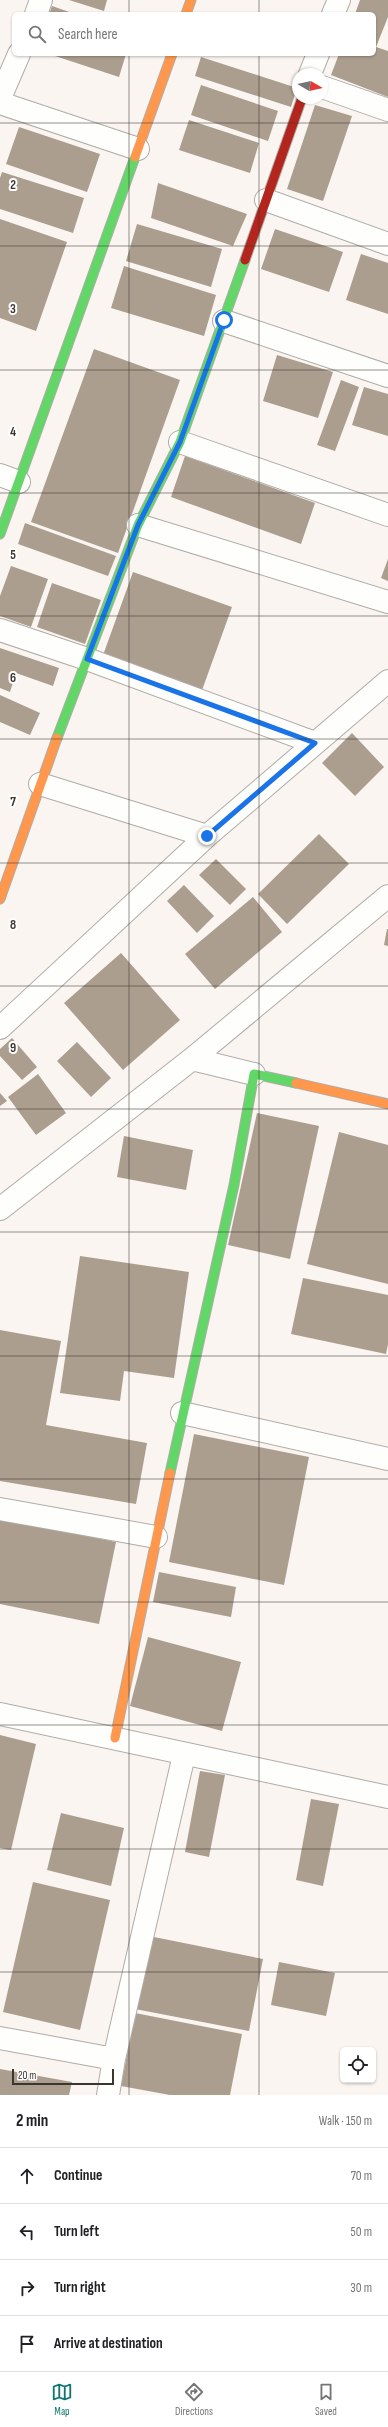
<!DOCTYPE html>
<html lang="en">
<head>
<meta charset="utf-8">
<style>
  body { margin:0; font-family:"Sofia Sans Condensed",sans-serif; background:#f6f6f6; color:#202124 }
  .controls { position:absolute; right:12px; bottom:12px; display:grid; overflow:hidden; border-radius:6px; box-shadow:0 1px 3px #0004 }
  .controls button { width:36px; height:36px; display:grid; place-items:center; padding:0; border:0; border-bottom:1px solid #e0e0e0; background:#fff; color:#202124; font:20px sans-serif }
  .compass { position:absolute; left:292px; top:68px; width:36px; height:36px; border-radius:50%; background:#fff; box-shadow:0 1px 3px #0004; rotate:99deg }
  .scale { position:absolute; left:12px; bottom:10px; width:102px; box-sizing:border-box; padding-left:4px; border:2px solid #3c3631; border-top:0; font-size:11px; line-height:14px; white-space:nowrap; color:#3c3631; -webkit-text-stroke:3px #fff; paint-order:stroke }
  .stop { position:absolute; width:12px; height:12px; margin:-9px; border:3px solid #1a73e8; border-radius:50%; background:#fff }
  .stop.end { background:#1a73e8; border-color:#fff; box-shadow:0 1px 4px #0008 }
  .list { margin:0; padding:0; list-style:none }
  h2 { display:flex; justify-content:space-between; align-items:center; height:52px; margin:0; padding:0 16px; font-size:17px }
  h2 small { font-size:13px; font-weight:400; color:#757577 }
  .list li { display:grid; grid-template-columns:26px 1fr auto; gap:12px; align-items:center; box-sizing:border-box; height:56px; padding:0 16px; border-top:1px solid #e0e0e0 }
  .list b { display:block; font-size:15px; white-space:nowrap }
  .list em { font-size:13px; font-style:normal; color:#757577 }
  .icon { flex:none; width:22px; height:22px; fill:none; stroke:currentColor; stroke-width:2; stroke-linecap:round; stroke-linejoin:round }
  .map { position:relative; flex:none; width:388px; height:2095px; overflow:hidden }
  .search { position:absolute; background:#fff; box-shadow:0 1px 3px #0004; left:12px; right:12px; top:12px; height:44px; display:flex; align-items:center; gap:10px; box-sizing:border-box; padding:0 14px; border-radius:6px; color:#757577; font-size:15px }
  .sheet { height:276px; background:#fff }
  nav { display:flex; justify-content:space-around; align-items:center; box-sizing:border-box; height:56px; border-top:1px solid #e0e0e0; background:#fff; font-size:11px; color:#757577 }
  nav a { display:grid; justify-items:center; gap:2px }
  nav .on { color:#0f766e }
  .map>svg:first-child { display:block }
</style>
</head>
<body>
<div class="map">
<svg width="388" height="2095" viewBox="0 0 388 2095">
  <rect width="100%" height="100%" fill="#faf5f1"/>
  <path fill="#ab9e8f" d="M 69,0 L 107,0 L 104,11 Z
    M 360,0 L 388,0 L 388,17 L 376,47 L 388,51 L 388,97 L 331,75 L 339,54 L 374,54 L 374,14 L 355,14 Z
    M 52,6 L 75,14 L 49,14 Z
    M 49,54 L 126,54 L 119,77 Z
    M 201,57 L 297,88 L 291,107 L 195,76 Z
    M 201,85 L 278,111 L 268,141 L 191,115 Z
    M 315,105 L 352,116 L 323,201 L 287,189 Z
    M 189,120 L 259,143 L 250,173 L 179,150 Z
    M 19,127 L 100,154 L 87,192 L 6,164 Z
    M 2,172 L 84,198 L 73,233 L 0,209 L 0,178 Z
    M 158,183 L 247,214 L 233,246 L 151,218 Z
    M 0,219 L 67,242 L 36,331 L 0,318 Z
    M 137,224 L 222,249 L 211,287 L 126,261 Z
    M 275,229 L 343,252 L 329,292 L 261,269 Z
    M 361,254 L 388,263 L 388,314 L 346,300 Z
    M 124,266 L 216,295 L 204,336 L 111,308 Z
    M 94,349 L 180,380 L 118,553 L 31,522 Z
    M 277,355 L 333,372 L 318,418 L 263,401 Z
    M 341,380 L 359,387 L 335,451 L 317,445 Z
    M 364,387 L 388,394 L 388,436 L 352,425 Z
    M 185,456 L 315,503 L 301,544 L 171,497 Z
    M 25,523 L 116,556 L 108,576 L 18,544 Z
    M 388,559 L 388,581 L 381,578 Z
    M 11,566 L 48,579 L 31,627 L 0,616 L 0,596 Z
    M 133,572 L 232,607 L 201,693 L 102,658 Z
    M 52,583 L 101,600 L 85,644 L 37,627 Z
    M 0,648 L 59,668 L 53,686 L 16,673 L 10,692 L 0,688 Z
    M 0,695 L 40,713 L 30,735 L 0,722 Z
    M 352,733 L 384,767 L 355,796 L 322,763 Z
    M 319,834 L 349,864 L 287,924 L 258,894 Z
    M 216,859 L 246,889 L 230,905 L 199,875 Z
    M 184,885 L 214,916 L 197,933 L 167,901 Z
    M 253,897 L 282,932 L 215,989 L 185,954 Z
    M 387,929 L 388,929 L 388,946 L 384,945 Z
    M 121,953 L 180,1020 L 123,1070 L 64,1003 Z
    M 12,1038 L 37,1067 L 22,1080 L 0,1056 L 0,1049 Z
    M 77,1042 L 111,1078 L 91,1097 L 57,1061 Z
    M 38,1074 L 66,1113 L 36,1135 L 8,1097 Z
    M 0,1093 L 7,1101 L 0,1106 Z
    M 257,1113 L 319,1126 L 290,1259 L 228,1245 Z
    M 339,1132 L 388,1145 L 388,1284 L 307,1264 Z
    M 124,1136 L 193,1150 L 186,1190 L 117,1177 Z
    M 80,1256 L 189,1272 L 174,1378 L 124,1371 L 120,1401 L 60,1393 Z
    M 303,1278 L 388,1295 L 388,1344 L 386,1354 L 291,1334 Z
    M 0,1330 L 61,1341 L 46,1425 L 147,1443 L 136,1504 L 0,1481 Z
    M 194,1434 L 309,1457 L 284,1585 L 169,1562 Z
    M 0,1518 L 116,1542 L 99,1624 L 0,1604 Z
    M 159,1572 L 236,1587 L 231,1617 L 153,1602 Z
    M 148,1637 L 241,1662 L 222,1731 L 130,1706 Z
    M 0,1735 L 36,1744 L 11,1850 L 0,1848 Z
    M 200,1771 L 225,1775 L 209,1857 L 185,1852 Z
    M 311,1799 L 339,1804 L 323,1886 L 296,1880 Z
    M 61,1813 L 124,1828 L 111,1886 L 47,1870 Z
    M 33,1882 L 110,1900 L 80,2030 L 3,2012 Z
    M 149,1936 L 263,1959 L 249,2031 L 135,2009 Z
    M 279,1962 L 335,1973 L 326,2016 L 271,2005 Z
    M 135,2013 L 242,2034 L 230,2095 L 170,2095 L 121,2086 Z
    M 0,2069 L 72,2082 L 69,2095 L 0,2095 Z"/>
  <g fill="none" stroke-linecap="round" stroke-linejoin="round">
    <g stroke="#b0aca8" stroke-width="24">
      <path id="street" d="M 36,14 L 41,0
        M 333,14 L 339,0
        M 310,74 L 318,54
        M 322,87 L 388,110
        M 0,98 L 19,54
        M 0,103 L 138,149
        M 266,200 L 388,244
        M 224,321 L 388,376
        M 180,442 L 388,515
        M 0,475 L 19,482
        M 138,525 L 388,602
        M 0,630 L 87,659 L 315,743
        M 40,784 L 207,836
        M 0,1028 L 207,836 L 388,681
        M 192,1059 L 254,1074
        M 0,1209 L 192,1059 L 388,896
        M 182,1413 L 388,1459
        M 0,1509 L 156,1537
        M 0,1714 L 388,1797
        M 0,2038 L 114,2059
        M 108,2095 L 114,2059 L 184,1755"/>
    </g>
    <g stroke="#b0aca8" stroke-width="11">
      <path id="fast" d="M 0,534 L 135,157
        M 57,738 L 138,525 L 180,442 L 245,260
        M 170,1473 L 234,1185 L 254,1074 L 296,1083"/>
    </g>
    <g stroke="#b0aca8" stroke-width="11">
      <path id="slow" d="M 186,14 L 191,0
        M 135,157 L 172,54
        M 0,899 L 57,738
        M 296,1083 L 388,1104
        M 115,1738 L 170,1473"/>
    </g>
    <g stroke="#b0aca8" stroke-width="11">
      <path id="jam" d="M 245,260 L 302,98"/>
    </g>
    <use href="#street" stroke="#fefefd" stroke-width="22"/>
    <use href="#fast" stroke="#63d668" stroke-width="9"/>
    <use href="#slow" stroke="#ff974d" stroke-width="9"/>
    <use href="#jam" stroke="#b3261e" stroke-width="9"/>
  </g>
  <g fill="none" stroke-linecap="round" stroke-linejoin="round">
    <path stroke="#1a73e8" stroke-width="5" d="M 207,836 L 315,743 L 87,659 L 138,525 L 180,442 L 224,320"/>
  </g>
  <path fill="none" stroke="#3c3631" stroke-width="1" stroke-opacity="0.55" d="M 129,0 L 129,14M 259,0 L 259,14M 129,54 L 129,2095M 259,54 L 259,2095M 0,123 L 388,123M 0,246 L 388,246M 0,370 L 388,370M 0,493 L 388,493M 0,616 L 388,616M 0,739 L 388,739M 0,863 L 388,863M 0,986 L 388,986M 0,1109 L 388,1109M 0,1232 L 388,1232M 0,1356 L 388,1356M 0,1479 L 388,1479M 0,1602 L 388,1602M 0,1725 L 388,1725M 0,1849 L 388,1849M 0,1972 L 388,1972"/>
  <g font-size="13" text-anchor="middle" font-weight="bold" fill="#3c3631" stroke="#fff" stroke-width="4" stroke-linejoin="round" paint-order="stroke">
    <text x="13" y="189">2</text>
    <text x="13" y="313">3</text>
    <text x="13" y="436">4</text>
    <text x="13" y="559">5</text>
    <text x="13" y="682">6</text>
    <text x="13" y="806">7</text>
    <text x="13" y="929">8</text>
    <text x="13" y="1052">9</text>
  </g>
</svg>
<div class="controls">
<button><svg class="icon" aria-label="locate" viewBox="0 0 24 24"><circle cx="12" cy="12" r="6"/><path d="M12 2v4M12 18v4M2 12h4M18 12h4"/></svg></button>
</div>
<svg class="compass" viewBox="-18 -18 36 36"><path d="M0-13l5 13h-10z" fill="#e53935"/><path d="M0 13l5-13h-10z" fill="#757577"/></svg>
<div class="scale">20 m</div>
<div class="stop" style="left:224px;top:320px"></div>
<div class="stop end" style="left:207px;top:836px"></div>
<div class="search"><svg class="icon" aria-label="search" viewBox="0 0 24 24"><circle cx="10" cy="10" r="6"/><path d="M15 15l6 6"/></svg>Search here</div>
</div>
<section class="sheet">
<h2>2 min<small>Walk · 150 m</small></h2>
<ul class="list">
<li><svg class="icon" aria-label="ahead" viewBox="0 0 24 24"><path d="M12 20V5M6 11l6-6 6 6"/></svg><div><b>Continue</b></div><em>70 m</em></li>
<li><svg class="icon" aria-label="left" viewBox="0 0 24 24"><path d="M17 20v-9H6M10 6l-5 5 5 5"/></svg><div><b>Turn left</b></div><em>50 m</em></li>
<li><svg class="icon" aria-label="right" viewBox="0 0 24 24"><path d="M7 20v-9h11M14 6l5 5-5 5"/></svg><div><b>Turn right</b></div><em>30 m</em></li>
<li><svg class="icon" aria-label="arrive" viewBox="0 0 24 24"><path d="M6 21V4h12l-3 4 3 4H6"/></svg><div><b>Arrive at destination</b></div></li>
</ul>
</section>
<nav>
<a class="on"><svg class="icon" aria-label="map" viewBox="0 0 24 24"><path d="M3 6l6-2 6 2 6-2v14l-6 2-6-2-6 2zM9 4v14M15 6v14"/></svg>Map</a>
<a><svg class="icon" aria-label="directions" viewBox="0 0 24 24"><path d="M12 3l9 9-9 9-9-9zM9 14v-3h6M13 9l2 2-2 2"/></svg>Directions</a>
<a><svg class="icon" aria-label="saved" viewBox="0 0 24 24"><path d="M7 4h10v16l-5-4-5 4z"/></svg>Saved</a>
</nav>
</body>
</html>
